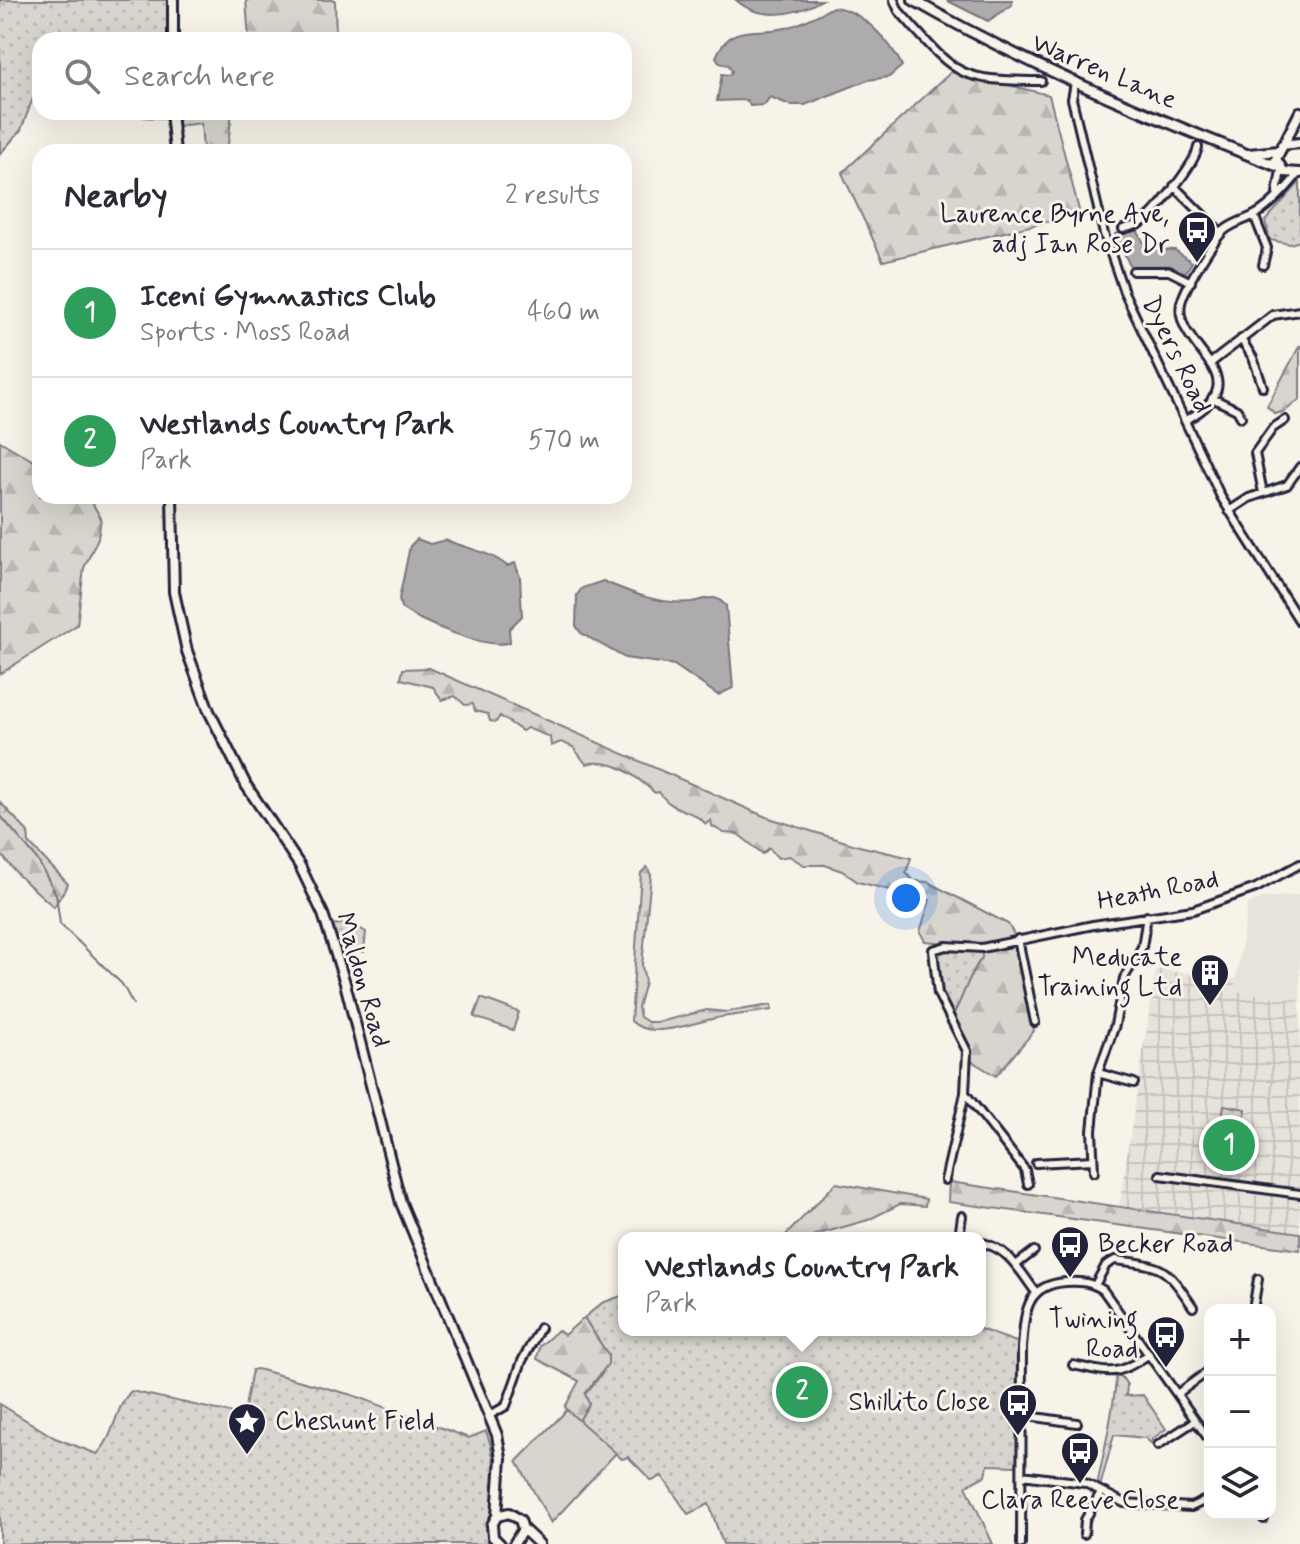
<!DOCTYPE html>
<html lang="en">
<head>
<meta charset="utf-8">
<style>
  body { margin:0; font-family:Mynerve,sans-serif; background:#f7f7f7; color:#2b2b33 }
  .controls { position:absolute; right:24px; bottom:24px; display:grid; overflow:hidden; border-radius:16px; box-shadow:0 8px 32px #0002 }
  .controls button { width:72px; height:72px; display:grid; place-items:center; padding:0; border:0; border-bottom:2px solid #e1e1e2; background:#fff; color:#2b2b33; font:40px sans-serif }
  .you { position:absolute; left:906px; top:898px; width:28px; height:28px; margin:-20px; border:6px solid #fff; border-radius:50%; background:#1a73e8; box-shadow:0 0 0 12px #1a73e833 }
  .badge { display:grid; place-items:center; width:52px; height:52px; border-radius:50%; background:#7c3aed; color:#fff; font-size:26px; font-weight:700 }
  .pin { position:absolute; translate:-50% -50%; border:4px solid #fff; box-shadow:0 2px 8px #0006 }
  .popup { position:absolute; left:618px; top:1232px; width:368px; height:104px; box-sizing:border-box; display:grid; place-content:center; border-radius:16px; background:#fff; filter:drop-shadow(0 2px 6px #0005); font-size:26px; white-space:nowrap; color:#7c7c81 }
  .popup b { font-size:30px; color:#2b2b33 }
  .popup::after { content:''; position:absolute; left:50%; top:100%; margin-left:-16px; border:16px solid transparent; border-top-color:#fff }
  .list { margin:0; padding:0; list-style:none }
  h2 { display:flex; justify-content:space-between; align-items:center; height:104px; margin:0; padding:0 32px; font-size:34px }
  h2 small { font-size:26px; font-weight:400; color:#7c7c81 }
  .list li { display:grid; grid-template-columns:52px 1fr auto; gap:24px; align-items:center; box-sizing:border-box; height:128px; padding:0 32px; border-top:2px solid #e1e1e2 }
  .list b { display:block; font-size:30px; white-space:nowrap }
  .list p { margin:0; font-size:26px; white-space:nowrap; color:#7c7c81 }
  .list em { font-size:26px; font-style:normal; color:#7c7c81 }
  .icon { flex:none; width:44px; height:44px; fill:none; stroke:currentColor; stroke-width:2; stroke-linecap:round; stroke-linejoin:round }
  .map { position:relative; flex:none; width:1300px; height:1544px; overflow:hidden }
  .search { position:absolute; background:#fff; box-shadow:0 8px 32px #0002; left:32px; top:32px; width:600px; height:88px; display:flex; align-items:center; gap:20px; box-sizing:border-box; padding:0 28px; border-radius:24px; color:#7c7c81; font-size:30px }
  .panel { position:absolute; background:#fff; box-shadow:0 8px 32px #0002; left:32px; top:144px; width:600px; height:360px; border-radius:24px }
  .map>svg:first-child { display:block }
</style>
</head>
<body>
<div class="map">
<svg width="1300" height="1544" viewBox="0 0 1300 1544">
  <defs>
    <pattern id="industrial-grid" width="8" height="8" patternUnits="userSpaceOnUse" patternTransform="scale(2)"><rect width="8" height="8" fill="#e7e3db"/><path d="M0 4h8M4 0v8" fill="none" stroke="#c6c2bd"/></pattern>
    <pattern id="grass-dots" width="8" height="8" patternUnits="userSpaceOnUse" patternTransform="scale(2)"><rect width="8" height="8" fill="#d8d5cf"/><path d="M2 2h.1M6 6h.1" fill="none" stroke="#b9b7b3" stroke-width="1.8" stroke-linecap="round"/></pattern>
    <pattern id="forest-firs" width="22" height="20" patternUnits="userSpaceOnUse" patternTransform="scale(2)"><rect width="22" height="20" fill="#d8d5cf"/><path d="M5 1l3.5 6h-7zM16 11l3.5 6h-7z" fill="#b9b7b3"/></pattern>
  </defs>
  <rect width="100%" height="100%" fill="#f7f3e8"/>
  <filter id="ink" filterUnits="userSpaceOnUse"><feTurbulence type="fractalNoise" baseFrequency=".0125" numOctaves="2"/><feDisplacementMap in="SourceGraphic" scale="16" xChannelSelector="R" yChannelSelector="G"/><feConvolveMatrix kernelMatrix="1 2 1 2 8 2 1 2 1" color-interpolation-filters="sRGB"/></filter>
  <g filter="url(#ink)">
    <path fill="#e7e3db" d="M 1300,895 L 1300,1000 L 1234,991 L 1248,904 L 1262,898 Z"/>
    <path fill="url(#industrial-grid)" d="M 1156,969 L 1236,979 L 1234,991 L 1300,1000 L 1300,1233 L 1119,1206 Z"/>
    <path fill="url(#grass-dots)" stroke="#7d7c85" stroke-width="2" d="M 0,0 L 168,0 L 169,40 L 40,40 L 40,96 L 33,98 L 21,130 L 0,154 Z
      M 1300,182 L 1300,241 L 1290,244 L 1270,240 L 1265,221 Z
      M 350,923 L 366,932 L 364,952 L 337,949 L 330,925 Z
      M 937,947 L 982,948 L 982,958 C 968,975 964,998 952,1017 L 942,1002 L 933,950 Z
      M 1224,1105 L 1246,1109 L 1241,1139 L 1219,1135 Z
      M 624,1295 L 624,1330 L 980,1329 L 1019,1343 L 1017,1466 L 988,1465 L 986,1475 L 966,1486 L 993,1544 L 723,1544 L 709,1504 L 688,1514 L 662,1476 L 652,1481 L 628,1457 L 622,1459 L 578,1422 L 589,1404 L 585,1394 L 602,1374 L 608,1355 L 584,1318 L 602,1303 Z
      M 257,1369 L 352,1395 L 469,1438 L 486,1431 C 499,1462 498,1513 486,1544 L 0,1544 L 0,1404 L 55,1438 L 97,1454 C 115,1437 114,1409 131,1391 L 240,1415 L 244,1412 L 252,1370 Z
      M 1116,1377 L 1122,1377 L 1127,1385 L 1126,1396 L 1143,1395 L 1166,1429 L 1152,1439 L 1152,1444 L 1145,1438 L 1114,1435 L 1100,1487 L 1097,1486 C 1104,1449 1114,1413 1116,1377 Z"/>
    <path fill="url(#forest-firs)" stroke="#7d7c85" stroke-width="2" d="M 246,0 L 335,0 L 336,40 L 249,40 Z
      M 952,71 L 1049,95 L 1080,214 L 883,261 L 842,173 Z
      M 176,112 L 232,112 L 227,152 L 203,150 L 201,123 L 176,126 Z
      M 1300,345 L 1300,399 L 1285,411 L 1275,414 L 1267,406 Z
      M 0,441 L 40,465 L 40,496 L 88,496 L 101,518 L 98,538 L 84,568 L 77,625 L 0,674 Z
      M 429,668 L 766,817 L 859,846 L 911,858 L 906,873 L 914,881 L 928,882 L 1008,924 L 1015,936 L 975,946 L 925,941 L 920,932 L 930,900 L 858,882 L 842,871 L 825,865 L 804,865 L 789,856 L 778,858 L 769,848 L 763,854 L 738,834 L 724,833 L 712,826 L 711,820 L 706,824 C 690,807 674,814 659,792 L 655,793 C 635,775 614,758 586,764 L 573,747 L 561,742 L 551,746 L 550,737 L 527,728 L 522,731 L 500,716 L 496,722 L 490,721 L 488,714 L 475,711 L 473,704 L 465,705 L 455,696 L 442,700 L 433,687 L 401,679 L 403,669 Z
      M 0,802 L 28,832 L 29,843 L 68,884 L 54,907 L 18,875 L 0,853 Z
      M 647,867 L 651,875 L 642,965 L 645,982 L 638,1007 L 640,1017 L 648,1022 L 659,1022 L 707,1010 L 726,1012 L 771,1005 L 772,1010 C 755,1013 738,1014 722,1017 C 698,1020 652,1042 631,1021 L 641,873 Z
      M 1017,941 L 1034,1031 L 996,1076 L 970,1060 L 953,1015 C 964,996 968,975 982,958 L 982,950 Z
      M 949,1182 L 1300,1233 L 1300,1250 L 948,1202 Z
      M 836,1183 L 926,1199 L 925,1206 L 900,1204 L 868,1220 L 815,1235 L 817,1238 L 783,1238 Z
      M 584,1318 L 608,1355 L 608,1364 L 585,1394 L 589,1404 L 578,1422 L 565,1407 L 579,1381 L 537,1359 L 540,1346 L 558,1330 L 564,1335 Z"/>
    <path fill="#d8d5cf" stroke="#7d7c85" stroke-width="2" d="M 481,998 L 519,1012 L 513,1030 L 474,1017 Z
      M 567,1410 L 616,1453 L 551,1523 L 517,1461 Z"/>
    <path fill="#aeabad" stroke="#76747f" stroke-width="2" d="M 736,0 L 822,0 C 795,16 760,21 736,0 Z
      M 946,0 L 1012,0 L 1012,5 L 988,21 Z
      M 833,7 C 861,9 891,42 902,66 L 889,77 L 868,80 L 805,105 L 790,105 L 770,97 L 764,105 L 750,106 L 747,100 L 717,101 L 722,74 L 730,75 L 732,71 L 729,65 L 720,63 L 716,57 C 730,23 753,34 780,29 C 798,26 817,15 833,7 Z
      M 1137,230 L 1147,249 L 1175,250 L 1192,262 L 1186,272 L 1130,266 L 1115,234 Z
      M 417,539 L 430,544 L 446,540 C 467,549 489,551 507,566 L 515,563 L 520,577 L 522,616 L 509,629 L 510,642 C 490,651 419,622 401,608 L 399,599 L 410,546 Z
      M 603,581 C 631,593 661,605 691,602 C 706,600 714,592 726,606 L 733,688 L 718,695 L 674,665 L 625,658 L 581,633 L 576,626 L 577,595 L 582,588 Z"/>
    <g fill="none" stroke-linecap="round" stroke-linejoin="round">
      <path stroke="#76747f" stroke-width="2" d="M 0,815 L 37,859 L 56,894 L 60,924 L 122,984 L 133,1004"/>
      <g stroke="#22223b" stroke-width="12">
        <path id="street" d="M 894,0 L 899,11 C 956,74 954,81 1041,81
          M 1075,83 L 1072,99 L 1104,234 L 1124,292 L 1221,497 L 1300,622
          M 146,112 L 171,113
          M 1174,186 L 1221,233
          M 1277,193 L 1281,170
          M 1254,215 L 1267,248 L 1263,265
          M 1123,229 C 1129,227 1136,226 1141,223 C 1155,215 1196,162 1198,147
          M 1133,271 L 1169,271 L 1191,282
          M 1241,339 L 1253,358 L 1263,387
          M 1212,362 L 1273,315 L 1300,311
          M 1212,398 L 1237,410 L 1241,417
          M 1186,420 C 1264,377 1172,349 1181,303 C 1185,287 1213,239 1226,229 C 1234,223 1244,220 1253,216 C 1270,207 1286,189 1298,174
          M 1263,493 L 1255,453 L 1273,428 L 1285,420
          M 1229,511 L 1249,498 L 1287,485 L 1300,467
          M 1018,939 L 1035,1022
          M 1098,1073 L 1134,1083
          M 1036,1163 L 1093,1160
          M 1094,1172 L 1092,1131 L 1098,1073 L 1115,1025 L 1124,978 L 1142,947 L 1147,916
          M 1160,1175 L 1300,1194
          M 945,1180 L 965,1093
          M 1028,1184 L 1025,1170 L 965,1093 L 967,1051 L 938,994 L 933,950 L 946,946 L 982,948 L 1093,925 L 1193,910 L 1256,888 L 1300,864
          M 959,1237 L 962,1216
          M 928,1238 L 961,1238
          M 980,1242 C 1009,1249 1018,1268 1035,1291
          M 1016,1265 L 1034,1251
          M 1095,1285 L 1106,1265 L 1115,1260 C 1164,1266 1165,1266 1193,1307
          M 1253,1310 L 1258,1279
          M 1073,1365 C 1111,1373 1117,1377 1149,1354
          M 1177,1394 L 1210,1370
          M 490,1415 L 506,1406 L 522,1361 L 540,1328
          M 1021,1415 L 1077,1423
          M 1158,1445 L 1195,1421
          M 1022,1475 L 1085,1483 L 1124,1503 L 1191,1507 L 1210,1498
          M 1259,1514 L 1264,1519
          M 1084,1534 L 1085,1520 L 1101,1492
          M 1021,1544 L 1022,1348 C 1025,1314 1024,1285 1066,1282 C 1080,1281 1091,1282 1103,1290 L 1210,1441"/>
      </g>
      <g stroke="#22223b" stroke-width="14">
        <path id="secondary" d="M 173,0 L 173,40
          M 913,0 C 1030,67 1154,118 1279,167
          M 171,112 L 175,152
          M 1300,112 L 1276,159 L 1284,172 L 1300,173
          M 1282,145 L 1300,143
          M 1249,154 L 1278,151
          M 172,496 L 174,592 L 187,651 L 209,711 L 246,785 L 300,866 L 323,914 L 345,983 L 401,1203 L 497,1435 L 501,1458 L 497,1516
          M 523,1529 L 539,1544
          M 500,1544 L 493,1537 L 492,1525 L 497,1516 L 509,1513 L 520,1520 L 523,1529 L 514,1544"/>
      </g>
      <use href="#street" stroke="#f7f3e8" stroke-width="6"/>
      <use href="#secondary" stroke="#f7f3e8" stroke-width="8"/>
    </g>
  </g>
  <defs>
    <g id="bus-pin" transform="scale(2)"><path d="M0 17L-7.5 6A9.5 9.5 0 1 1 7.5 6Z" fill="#22223b" stroke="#f7f3e8"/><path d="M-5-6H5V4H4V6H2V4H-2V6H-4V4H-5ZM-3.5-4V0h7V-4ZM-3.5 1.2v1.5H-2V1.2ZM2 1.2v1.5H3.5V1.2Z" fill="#fff"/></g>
    <g id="building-pin" transform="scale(2)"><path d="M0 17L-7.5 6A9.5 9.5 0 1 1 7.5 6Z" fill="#22223b" stroke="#f7f3e8"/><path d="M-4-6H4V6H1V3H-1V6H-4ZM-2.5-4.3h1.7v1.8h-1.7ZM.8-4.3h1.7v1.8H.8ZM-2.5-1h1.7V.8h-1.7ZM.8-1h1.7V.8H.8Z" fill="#fff"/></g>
    <g id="sight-pin" transform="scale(2)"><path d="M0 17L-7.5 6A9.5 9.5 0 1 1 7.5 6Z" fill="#22223b" stroke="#f7f3e8"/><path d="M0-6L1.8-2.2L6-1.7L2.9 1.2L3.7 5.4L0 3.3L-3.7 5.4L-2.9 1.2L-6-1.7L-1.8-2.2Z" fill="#fff"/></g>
  </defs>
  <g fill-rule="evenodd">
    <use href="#bus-pin" x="1197" y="230"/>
    <use href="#building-pin" x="1210" y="973"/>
    <use href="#bus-pin" x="1070" y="1245"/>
    <use href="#bus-pin" x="1166" y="1335"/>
    <use href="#bus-pin" x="1018" y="1403"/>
    <use href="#sight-pin" x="247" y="1422"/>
    <use href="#bus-pin" x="1080" y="1451"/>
  </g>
  <g text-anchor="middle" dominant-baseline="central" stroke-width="6" stroke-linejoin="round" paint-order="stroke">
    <g font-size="26" fill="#22223b" stroke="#f7f3e8">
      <text transform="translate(1104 72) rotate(23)">Warren Lane</text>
      <text transform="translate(1176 355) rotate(64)">Dyers Road</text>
      <text transform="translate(1158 891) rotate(-11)">Heath Road</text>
      <text transform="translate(362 980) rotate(74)">Maldon Road</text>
    </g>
    <g font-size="26" fill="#22223b" stroke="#f7f3e8" text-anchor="end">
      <text x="1169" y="215">Laurence Byrne Ave,<tspan x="1169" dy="30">adj Ian Rose Dr</tspan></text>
      <text x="1182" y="958">Meducate<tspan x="1182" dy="30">Training Ltd</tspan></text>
      <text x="1098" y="1245" text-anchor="start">Becker Road</text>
      <text x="1138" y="1320">Twining<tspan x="1138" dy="30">Road</tspan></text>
      <text x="990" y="1403">Shillito Close</text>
      <text x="275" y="1422" text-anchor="start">Cheshunt Field</text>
      <text x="1080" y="1501" text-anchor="middle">Clara Reeve Close</text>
    </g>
  </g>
</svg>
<div class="controls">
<button>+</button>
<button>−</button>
<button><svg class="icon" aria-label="layers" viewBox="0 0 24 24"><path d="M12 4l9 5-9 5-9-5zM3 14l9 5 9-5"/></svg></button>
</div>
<div class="you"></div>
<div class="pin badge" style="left:1229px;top:1145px;background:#2e9e5b">1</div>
<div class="pin badge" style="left:802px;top:1392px;background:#2e9e5b">2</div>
<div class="popup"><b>Westlands Country Park</b>Park</div>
<div class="search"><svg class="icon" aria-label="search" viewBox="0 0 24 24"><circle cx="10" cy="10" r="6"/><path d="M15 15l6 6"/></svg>Search here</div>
<section class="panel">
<h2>Nearby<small>2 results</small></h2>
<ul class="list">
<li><span class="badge" style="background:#2e9e5b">1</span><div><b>Iceni Gymnastics Club</b><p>Sports · Moss Road</p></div><em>460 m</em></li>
<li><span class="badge" style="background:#2e9e5b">2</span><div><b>Westlands Country Park</b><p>Park</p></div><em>570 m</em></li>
</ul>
</section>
</div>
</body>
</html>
